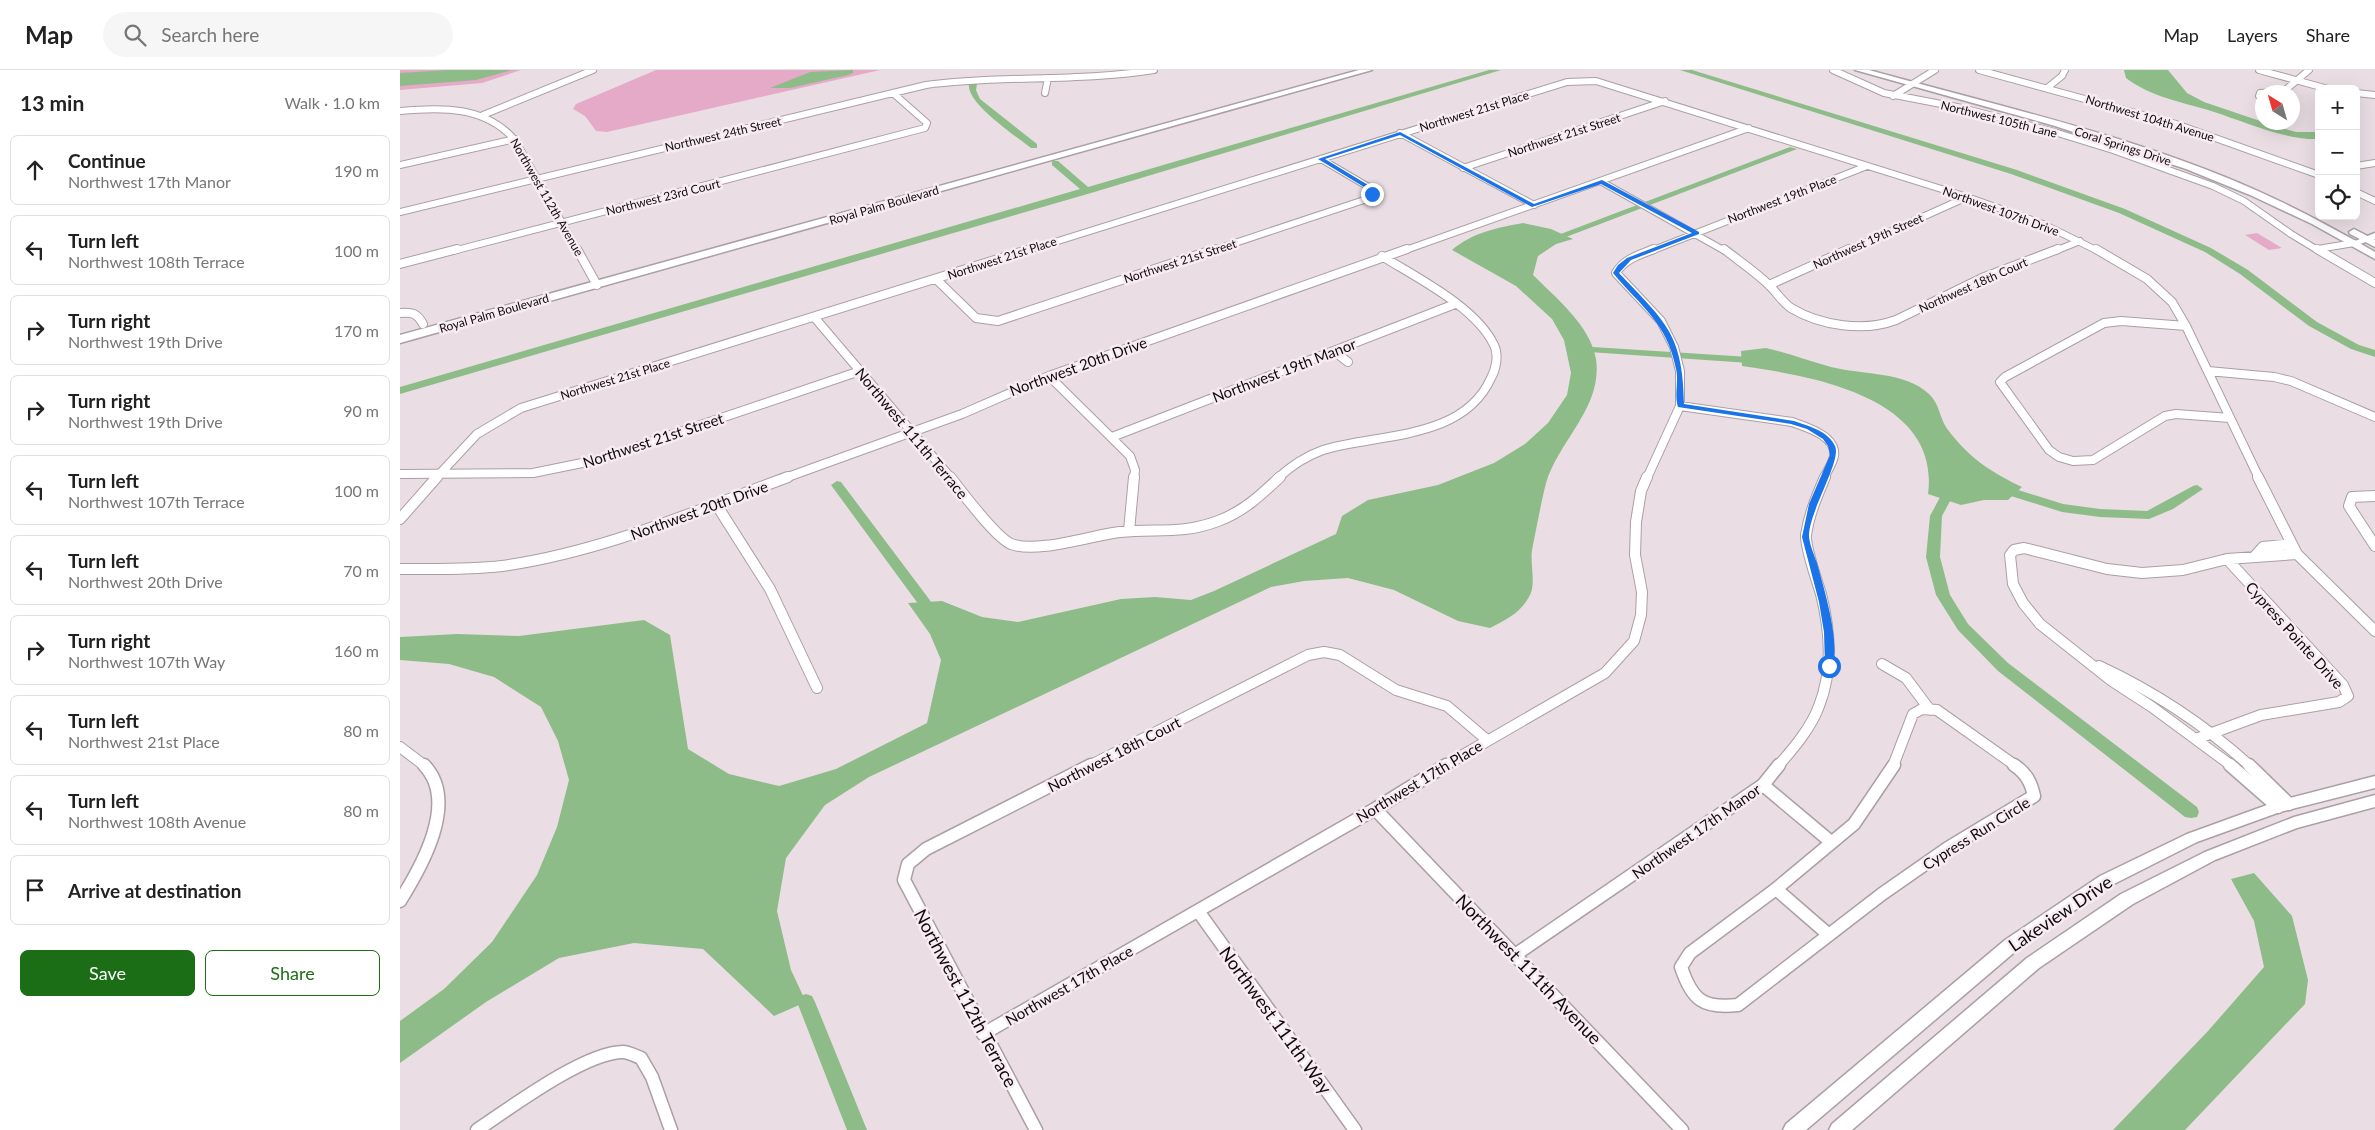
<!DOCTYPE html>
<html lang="en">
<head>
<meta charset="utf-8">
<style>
  body { margin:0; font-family:Lato,sans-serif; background:#f6f6f6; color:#222 }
  .controls { position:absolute; right:15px; top:15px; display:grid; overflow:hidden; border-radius:8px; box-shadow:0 5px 20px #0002 }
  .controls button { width:45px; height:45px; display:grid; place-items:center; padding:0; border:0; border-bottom:1px solid #e0e0e0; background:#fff; color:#222; font:25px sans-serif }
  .compass { position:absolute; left:1855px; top:15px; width:45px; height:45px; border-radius:50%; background:#fff; box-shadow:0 5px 20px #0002; rotate:323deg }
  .stop { position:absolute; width:15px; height:15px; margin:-11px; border:4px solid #1a73e8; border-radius:50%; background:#fff }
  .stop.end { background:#1a73e8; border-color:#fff; box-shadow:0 1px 5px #0008 }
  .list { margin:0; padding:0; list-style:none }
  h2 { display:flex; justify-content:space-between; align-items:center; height:65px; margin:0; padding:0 20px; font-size:21px }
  h2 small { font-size:16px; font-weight:400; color:#767676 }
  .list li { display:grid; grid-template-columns:32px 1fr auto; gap:15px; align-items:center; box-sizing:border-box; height:70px; margin:0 10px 10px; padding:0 10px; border:1px solid #e0e0e0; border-radius:8px }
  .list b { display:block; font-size:19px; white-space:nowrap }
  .list p { margin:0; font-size:16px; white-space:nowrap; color:#767676 }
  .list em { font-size:16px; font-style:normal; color:#767676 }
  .actions { display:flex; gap:10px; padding:15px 20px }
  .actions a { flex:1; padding:11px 0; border:1px solid #1b6e15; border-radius:8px; text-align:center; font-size:18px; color:#1b6e15 }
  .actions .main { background:#1b6e15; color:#fff }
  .icon { flex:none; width:28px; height:28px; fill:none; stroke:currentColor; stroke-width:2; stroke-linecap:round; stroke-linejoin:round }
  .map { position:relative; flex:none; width:1975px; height:1060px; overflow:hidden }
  header { display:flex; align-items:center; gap:30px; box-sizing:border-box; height:70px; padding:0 25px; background:#fff; border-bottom:1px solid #e0e0e0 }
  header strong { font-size:24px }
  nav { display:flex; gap:28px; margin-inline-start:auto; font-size:18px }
  .search { width:350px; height:45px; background:#f6f6f6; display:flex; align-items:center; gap:12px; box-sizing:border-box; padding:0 18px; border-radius:28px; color:#767676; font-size:19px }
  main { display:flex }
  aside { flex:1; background:#fff }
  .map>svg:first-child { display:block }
</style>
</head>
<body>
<header>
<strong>Map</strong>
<div class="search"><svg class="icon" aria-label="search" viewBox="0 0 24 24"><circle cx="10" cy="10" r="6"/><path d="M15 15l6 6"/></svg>Search here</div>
<nav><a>Map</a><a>Layers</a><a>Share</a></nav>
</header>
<main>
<aside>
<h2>13 min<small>Walk · 1.0 km</small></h2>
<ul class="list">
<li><svg class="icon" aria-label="ahead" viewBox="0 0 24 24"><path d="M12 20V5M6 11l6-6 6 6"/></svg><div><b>Continue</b><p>Northwest 17th Manor</p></div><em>190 m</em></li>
<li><svg class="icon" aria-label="left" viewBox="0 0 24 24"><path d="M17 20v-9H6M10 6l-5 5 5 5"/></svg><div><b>Turn left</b><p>Northwest 108th Terrace</p></div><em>100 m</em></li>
<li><svg class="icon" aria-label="right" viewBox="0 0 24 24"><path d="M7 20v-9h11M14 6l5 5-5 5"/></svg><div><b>Turn right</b><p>Northwest 19th Drive</p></div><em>170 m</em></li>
<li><svg class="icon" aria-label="right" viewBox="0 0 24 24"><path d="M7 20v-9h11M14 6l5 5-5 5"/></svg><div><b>Turn right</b><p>Northwest 19th Drive</p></div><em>90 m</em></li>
<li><svg class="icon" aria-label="left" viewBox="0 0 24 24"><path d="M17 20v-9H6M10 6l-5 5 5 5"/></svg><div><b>Turn left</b><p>Northwest 107th Terrace</p></div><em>100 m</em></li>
<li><svg class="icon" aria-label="left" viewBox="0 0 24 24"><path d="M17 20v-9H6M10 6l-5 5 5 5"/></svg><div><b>Turn left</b><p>Northwest 20th Drive</p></div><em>70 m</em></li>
<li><svg class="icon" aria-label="right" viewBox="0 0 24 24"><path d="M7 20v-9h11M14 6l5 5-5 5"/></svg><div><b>Turn right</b><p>Northwest 107th Way</p></div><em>160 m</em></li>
<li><svg class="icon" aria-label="left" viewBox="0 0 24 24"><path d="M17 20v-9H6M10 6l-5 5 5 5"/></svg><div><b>Turn left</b><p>Northwest 21st Place</p></div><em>80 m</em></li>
<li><svg class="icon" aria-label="left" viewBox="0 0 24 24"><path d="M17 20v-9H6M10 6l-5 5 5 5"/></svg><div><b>Turn left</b><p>Northwest 108th Avenue</p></div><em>80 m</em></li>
<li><svg class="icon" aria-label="arrive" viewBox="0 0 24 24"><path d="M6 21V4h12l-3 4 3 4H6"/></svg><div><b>Arrive at destination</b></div></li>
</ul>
<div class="actions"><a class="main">Save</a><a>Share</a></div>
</aside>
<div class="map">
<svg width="1975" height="1060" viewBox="0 0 1975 1060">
  <rect width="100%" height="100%" fill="#eadee4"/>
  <path fill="#e5aac7" d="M 0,0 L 121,0 L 82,13 L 0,20 Z
    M 256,0 L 480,0 L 207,62 L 196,61 L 185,46 L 173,39 L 176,34 Z
    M 1857,163 L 1882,178 L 1869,180 L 1845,165 Z"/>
  <path fill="#8ebc89" d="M 48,0 L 112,0 L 76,10 L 0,16 L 0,3 Z
    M 453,0 L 453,3 L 448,5 L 390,18 L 370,18 L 410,2 Z
    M 1724,0 L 1768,0 L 1787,23 L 1804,32 L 1878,57 L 1896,62 L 1919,62 L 1919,69 C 1883,70 1846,52 1811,41 C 1782,32 1751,27 1726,8 Z
    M 1123,153 L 1151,159 L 1173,169 L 1156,174 L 1138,186 L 1133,205 C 1156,228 1190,255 1196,289 C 1203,337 1159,370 1146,413 C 1141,433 1136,460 1132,480 C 1130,493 1136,514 1130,525 C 1121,543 1107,549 1090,558 L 1058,551 L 994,520 L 948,508 L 904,511 L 871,517 L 469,707 L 425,735 L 386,788 L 377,841 L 391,900 L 406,932 L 374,946 L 303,879 L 234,873 L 159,888 L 86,932 L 0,993 L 0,951 L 44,919 L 92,872 L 137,805 L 157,757 L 169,710 L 158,671 L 141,637 L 94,607 L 49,594 L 0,590 L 0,567 L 57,564 L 119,566 L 244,550 L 270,565 L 288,679 L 329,704 L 379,716 L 436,699 L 527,653 L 541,590 L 530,564 L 508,533 L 542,531 L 582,547 L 618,552 L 721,529 L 755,527 L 791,530 L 814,521 L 936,464 L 942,446 L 968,430 L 1038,415 L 1094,393 L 1125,374 L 1148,353 L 1167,325 L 1171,303 L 1164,270 L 1152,249 L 1116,216 L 1052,180 C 1073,162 1097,158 1123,153 Z
    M 1366,278 C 1388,283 1409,291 1431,297 C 1462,305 1505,301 1529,324 C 1540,334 1539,348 1548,360 C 1569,388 1591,402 1622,417 L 1608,430 L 1584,430 L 1561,435 L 1528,424 C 1541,327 1412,306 1342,296 L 1341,281 Z
    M 1854,803 L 1892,846 L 1908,910 L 1905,934 L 1785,1060 L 1713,1060 L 1808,961 L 1864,897 L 1854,851 L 1831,809 Z"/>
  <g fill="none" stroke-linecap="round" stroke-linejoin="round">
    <path fill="#8ebc89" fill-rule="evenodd" d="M 1089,0 L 1101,0 L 691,123 L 0,324 L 0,317 L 680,119 L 652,95 L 652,91 L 658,91 L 688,117 Z
      M 1280,0 L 1292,0 L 1617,100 L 1725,139 L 1811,178 L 1848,200 L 1917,252 L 1959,275 L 1975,280 L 1975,287 L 1951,279 L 1909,256 L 1840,204 L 1805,182 L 1719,143 L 1611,104 Z
      M 573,12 L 577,14 L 576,20 L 580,29 L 637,74 L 637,78 L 631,78 C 616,66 566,33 569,14 Z
      M 1390,77 L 1397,79 L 1166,167 L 1158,165 Z
      M 1193,277 L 1349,287 L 1355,290 L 1349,293 L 1189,282 L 1188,280 Z
      M 437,411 L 441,412 L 529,529 L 531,532 L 529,535 L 519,535 L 431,415 Z
      M 1552,412 L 1560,413 L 1562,416 L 1556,420 L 1542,446 L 1540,487 L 1550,525 L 1568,554 L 1608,593 L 1797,737 L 1799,742 L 1797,747 L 1791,748 L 1785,747 L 1598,601 L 1558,560 L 1536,525 L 1526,487 L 1530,446 L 1546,416 Z
      M 1599,414 L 1663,434 L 1700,439 L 1747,441 L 1793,416 L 1797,415 L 1803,419 L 1773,439 L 1749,449 L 1700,447 L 1662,442 L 1595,421 L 1593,418 Z
      M 406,924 L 412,926 L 415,932 L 467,1060 L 447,1060 L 397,932 L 400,926 Z"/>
    <g stroke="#aa9fa4" stroke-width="8">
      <path id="minor-far3" d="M 1433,0 L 1484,23 L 1562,38 L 1651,61 L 1713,80 L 1813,116 L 1844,131 L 1891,164 L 1919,181
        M 1579,0 L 1776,54 L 1919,105
        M 1859,0 L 1928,19
        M 1647,18 L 1662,6 L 1665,0
        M 1883,22 L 1909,0
        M 645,23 L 648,8
        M 1956,23 L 1975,25
        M 1493,26 L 1535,0
        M 1862,28 L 1859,26 L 1860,23 L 1874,22
        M 0,41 C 42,37 85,36 115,70 L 178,181
        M 83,45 L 193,0
        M 1000,63 L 1134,135
        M 0,95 L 115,69
        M 1956,96 L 1975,93
        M 1063,98 L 1265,31
        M 1202,112 L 1325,181
        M 1956,122 L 1975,131
        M 0,142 L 526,15 C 602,5 678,12 754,0
        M 1918,179 L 1954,173
        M 53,181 L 525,58 L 527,53 L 493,23
        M 626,181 L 1167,12 L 1196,11 L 1567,127 L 1643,154 L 1698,181
        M 811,181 L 967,129 L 972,124 L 972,119 L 921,89
        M 1003,181 L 1349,58
        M 1251,181 L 1467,96
        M 1447,181 L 1567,127
        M 1655,181 L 1680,171"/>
    </g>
    <g stroke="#aa9fa4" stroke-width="10">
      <path id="minor-far2" d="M 177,179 L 197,215
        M 1324,179 C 1339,191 1356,202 1370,216 C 1377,223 1383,233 1391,238 C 1421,256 1464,262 1496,250 L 1582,208 L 1658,179
        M 1696,179 L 1747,209 L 1772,232 L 1786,256 L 1859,408
        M 1917,179 L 1975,213
        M 0,194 L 57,179
        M 536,209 L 576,248 L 598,251 L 815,179
        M 1369,215 L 1449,179
        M 0,243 C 12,242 17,243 23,254
        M 415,248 L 551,408
        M 1786,256 L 1721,251 L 1704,253 L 1605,307 L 1600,312 L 1649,380 L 1659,387 L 1673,391 L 1693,390 L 1765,346 L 1776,344 L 1830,348
        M 934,281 L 948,292
        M 1808,301 L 1874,307 L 1891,311 L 1975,347
        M 649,306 L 730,386 L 735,400 L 734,408
        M 1280,336 L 1392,352 C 1406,357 1437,366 1434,386 C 1433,393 1427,401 1424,408
        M 712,367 L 1055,234
        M 0,404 L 133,403 L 197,390 L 460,301
        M 36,408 L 77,364 L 121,338 L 630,179
        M 385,408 L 562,344 L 649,306 L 1007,179
        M 878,408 C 891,396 906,386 923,380 C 977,363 1063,371 1091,308 C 1096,299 1099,285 1094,275 C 1076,237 1017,208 982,186
        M 1247,408 L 1280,336 L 1280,301 L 1274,277 L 1261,251 L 1216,203 C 1224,189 1239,185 1254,179"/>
    </g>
    <g stroke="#aa9fa4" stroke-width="12">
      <path id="minor-far1" d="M 550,407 C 563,423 595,467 611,474 C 637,484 692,465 720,462 C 756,458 781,465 818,451 C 843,442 861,425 880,407
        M 1858,407 L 1897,484 L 1975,561
        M 1975,426 L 1952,427 L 1949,436 L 1975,476
        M 316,434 L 370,519 L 417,618
        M 0,449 L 37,407
        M 729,461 L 734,407
        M 1854,487 L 1863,477 L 1892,474
        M 0,499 C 34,499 68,500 102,496 C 202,482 295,441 388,407
        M 1482,594 L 1506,608 L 1530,640
        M 1699,596 C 1753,621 1806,656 1850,696
        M 1796,669 L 1861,645 L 1939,632 L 1948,626 L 1943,615 L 1827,489
        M 0,677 L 25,696
        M 689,696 L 908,585 L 924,582 L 940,585 L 996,620 L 1047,636 L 1087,670
        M 1044,696 L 1205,603 L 1234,571 L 1241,545 L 1242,522 L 1235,485 L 1236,452 L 1241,421 L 1247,407
        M 1378,696 C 1393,679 1411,658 1419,636 C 1433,601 1430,560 1421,524 C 1417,511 1405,477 1406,465 C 1409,444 1417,426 1425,407
        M 1493,696 L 1513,644 L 1522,639 L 1537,640 L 1616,696
        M 1832,696 L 1752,637 L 1712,611 L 1640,554 L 1623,533 L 1613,514 L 1610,485 L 1614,480 L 1624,478 L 1707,499 L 1742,503 L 1783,500 L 1827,489 L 1897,484"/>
    </g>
    <g stroke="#aa9fa4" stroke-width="15">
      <path id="minor" d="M 1494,695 L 1454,754 L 1376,819 L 1290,883 L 1281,897 C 1292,930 1303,939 1338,935 L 1482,824 L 1548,778 L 1634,726 C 1631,712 1626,703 1614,695
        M 1830,695 L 1878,737
        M 1849,695 L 1889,734
        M 1363,715 L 1431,772
        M 975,739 L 1282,1060
        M 1376,819 L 1429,865
        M 0,831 C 22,796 59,731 24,695
        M 798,841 L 955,1060
        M 1115,885 L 1363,715 L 1379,695
        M 583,964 L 975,739 L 1046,695
        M 77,1060 C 110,1038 185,982 223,982 C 228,982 236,986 241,988 L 252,1007 L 271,1060
        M 636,1060 L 504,810 L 508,794 L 526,779 L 691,695"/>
    </g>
    <g stroke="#aa9fa4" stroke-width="3">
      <path id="tertiary" d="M 1975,163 L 1975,169 L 1954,176 L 1950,173 Z
        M 1975,706 L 1975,718 L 1880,742 L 1797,772 L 1710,816 L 1617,880 L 1406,1060 L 1383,1060 L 1386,1054 L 1605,870 L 1700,806 L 1787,764 L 1878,731 Z
        M 1975,725 L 1975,737 L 1897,758 L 1815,790 L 1733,834 L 1639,898 L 1452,1060 L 1429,1060 L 1432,1054 L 1627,888 L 1721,824 L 1805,782 L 1894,747 Z"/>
    </g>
    <g stroke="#aa9fa4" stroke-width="3">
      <path id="secondary" d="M 959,0 L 972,0 L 0,273 L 0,265 Z
        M 1455,0 L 1469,0 C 1599,36 1734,66 1858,121 C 1898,139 1937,160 1975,182 L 1975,189 L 1912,154 L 1850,125 L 1786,99 L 1655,56 Z
        M 1954,159 L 1975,170 L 1975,177 L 1950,164 L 1949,162 Z"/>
    </g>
    <use href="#minor-far3" stroke="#fff" stroke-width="6"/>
    <use href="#minor-far2" stroke="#fff" stroke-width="8"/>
    <use href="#minor-far1" stroke="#fff" stroke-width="10"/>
    <use href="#minor" stroke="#fff" stroke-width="12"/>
    <use href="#tertiary" fill="#fff" fill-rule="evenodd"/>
    <use href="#secondary" fill="#fff" fill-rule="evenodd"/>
  </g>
  <path fill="#1a73e8" d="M 1000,62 L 1134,134 L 1202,110 L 1299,162 L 1299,164 L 1231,190 L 1219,203 C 1265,252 1283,263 1284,334 L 1394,351 C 1409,356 1428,361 1435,376 C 1442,391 1408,443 1409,467 C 1410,475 1414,485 1417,493 C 1424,519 1441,573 1432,598 L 1425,596 L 1424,562 L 1419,532 L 1402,467 L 1409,434 L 1430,385 L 1428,376 L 1423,369 L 1407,359 L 1391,354 L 1278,337 C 1274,325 1279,311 1276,299 C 1267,252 1241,237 1213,203 L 1218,195 L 1227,188 L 1292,163 L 1201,114 L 1132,137 L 1000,65 L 925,89 L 973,118 L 973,125 L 970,125 L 969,120 L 918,89 Z"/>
  <g text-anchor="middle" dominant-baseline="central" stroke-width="5" stroke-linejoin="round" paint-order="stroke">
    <g font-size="12" fill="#0e0a0c" stroke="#f8ebf1">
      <text transform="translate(1074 41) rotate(-17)">Northwest 21st Place</text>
      <text transform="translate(1750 48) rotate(17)">Northwest 104th Avenue</text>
      <text transform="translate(1599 49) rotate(14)">Northwest 105th Lane</text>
      <text transform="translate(323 64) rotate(-13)">Northwest 24th Street</text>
      <text transform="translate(1164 65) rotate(-18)">Northwest 21st Street</text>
      <text transform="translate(1723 76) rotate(18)">Coral Springs Drive</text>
      <text transform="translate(147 127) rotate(60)">Northwest 112th Avenue</text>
      <text transform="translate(263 127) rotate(-14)">Northwest 23rd Court</text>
      <text transform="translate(1382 129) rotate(-21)">Northwest 19th Place</text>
      <text transform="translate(484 135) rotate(-16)">Royal Palm Boulevard</text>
      <text transform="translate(1601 141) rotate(20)">Northwest 107th Drive</text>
      <text transform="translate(1468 171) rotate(-24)">Northwest 19th Street</text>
      <text transform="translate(602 188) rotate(-18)">Northwest 21st Place</text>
      <text transform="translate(780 191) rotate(-18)">Northwest 21st Street</text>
      <text transform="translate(1573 215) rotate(-24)">Northwest 18th Court</text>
      <text transform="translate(94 243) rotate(-16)">Royal Palm Boulevard</text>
      <text transform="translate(215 309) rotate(-17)">Northwest 21st Place</text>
    </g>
    <g font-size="15" fill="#0e0a0c" stroke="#f8ebf1">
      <text transform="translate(678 296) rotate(-20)">Northwest 20th Drive</text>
      <text transform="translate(884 300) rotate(-21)">Northwest 19th Manor</text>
      <text transform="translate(512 363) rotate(50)">Northwest 111th Terrace</text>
      <text transform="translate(253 370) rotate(-18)">Northwest 21st Street</text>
      <text transform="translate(299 440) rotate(-20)">Northwest 20th Drive</text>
      <text transform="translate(1895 565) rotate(48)">Cypress Pointe Drive</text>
      <text transform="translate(714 684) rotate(-27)">Northwest 18th Court</text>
      <text transform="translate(1019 711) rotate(-31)">Northwest 17th Place</text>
      <text transform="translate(1296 761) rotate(-35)">Northwest 17th Manor</text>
      <text transform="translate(1576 763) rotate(-32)">Cypress Run Circle</text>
      <text transform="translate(669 915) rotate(-30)">Northwest 17th Place</text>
    </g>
    <g font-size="18" fill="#0e0a0c" stroke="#f8ebf1">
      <text transform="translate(1660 843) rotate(-34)">Lakeview Drive</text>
      <text transform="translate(1129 899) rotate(46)">Northwest 111th Avenue</text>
      <text transform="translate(566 928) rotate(62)">Northwest 112th Terrace</text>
      <text transform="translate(876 950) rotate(54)">Northwest 111th Way</text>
    </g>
  </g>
</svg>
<div class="controls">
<button>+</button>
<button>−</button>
<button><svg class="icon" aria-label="locate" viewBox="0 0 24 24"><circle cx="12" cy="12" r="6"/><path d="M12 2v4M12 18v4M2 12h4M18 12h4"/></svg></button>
</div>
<svg class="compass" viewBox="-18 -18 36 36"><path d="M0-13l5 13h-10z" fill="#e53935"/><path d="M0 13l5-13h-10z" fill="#767676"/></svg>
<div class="stop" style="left:1429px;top:596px"></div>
<div class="stop end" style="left:972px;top:124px"></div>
</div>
</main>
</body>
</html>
